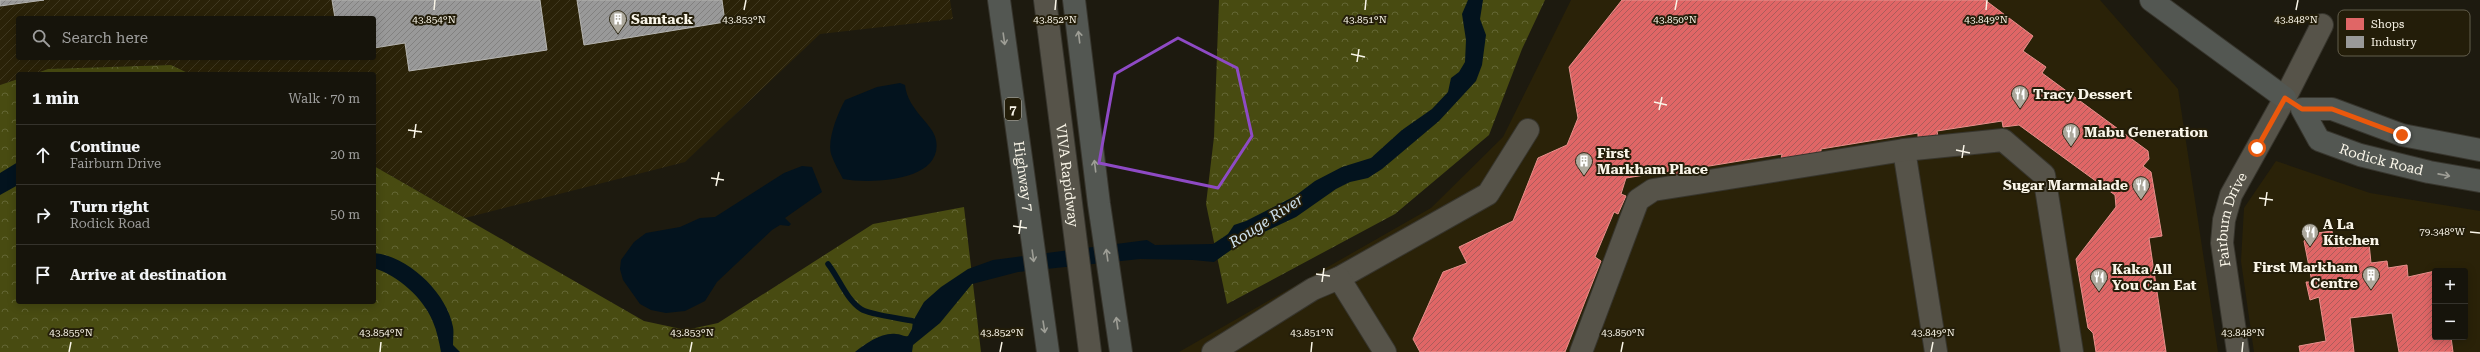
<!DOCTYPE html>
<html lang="en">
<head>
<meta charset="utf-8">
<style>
  body { margin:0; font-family:"Roboto Serif",serif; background:#232119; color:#f1f3f6 }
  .controls { position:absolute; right:12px; bottom:12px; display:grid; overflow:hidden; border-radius:4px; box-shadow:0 2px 10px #0003 }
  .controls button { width:36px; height:36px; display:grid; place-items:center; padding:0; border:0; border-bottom:1px solid #35332c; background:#16140b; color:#f1f3f6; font:20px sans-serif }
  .stop { position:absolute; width:12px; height:12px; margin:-9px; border:3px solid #ea580c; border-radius:50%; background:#fff }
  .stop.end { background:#ea580c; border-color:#fff; box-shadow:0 1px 4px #0008 }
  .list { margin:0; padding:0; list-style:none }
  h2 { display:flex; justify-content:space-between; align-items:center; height:52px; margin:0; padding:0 16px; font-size:17px }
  h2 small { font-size:13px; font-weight:400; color:#9e9e9d }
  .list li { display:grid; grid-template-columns:26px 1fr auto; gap:12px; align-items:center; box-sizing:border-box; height:60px; padding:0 16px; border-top:1px solid #35332c }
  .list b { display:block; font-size:15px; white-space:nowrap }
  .list p { margin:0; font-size:13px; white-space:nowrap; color:#9e9e9d }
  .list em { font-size:13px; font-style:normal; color:#9e9e9d }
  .icon { flex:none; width:22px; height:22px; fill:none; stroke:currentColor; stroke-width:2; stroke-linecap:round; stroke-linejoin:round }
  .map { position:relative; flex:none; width:2480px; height:352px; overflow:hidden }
  .search { position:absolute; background:#16140b; box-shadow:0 2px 10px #0003; left:16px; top:16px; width:360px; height:44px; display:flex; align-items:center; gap:10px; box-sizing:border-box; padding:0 14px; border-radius:4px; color:#9e9e9d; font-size:15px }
  .panel { position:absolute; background:#16140b; box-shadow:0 2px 10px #0003; left:16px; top:72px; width:360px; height:232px; border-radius:4px }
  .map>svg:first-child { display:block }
</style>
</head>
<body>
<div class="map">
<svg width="2480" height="352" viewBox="0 0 2480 352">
  <defs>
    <pattern id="industrial-furrows" width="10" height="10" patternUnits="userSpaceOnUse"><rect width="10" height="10" fill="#2a2208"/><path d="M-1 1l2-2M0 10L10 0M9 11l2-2" fill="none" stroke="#3f3820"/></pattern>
    <pattern id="forest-crowns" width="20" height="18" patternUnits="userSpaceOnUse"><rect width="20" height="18" fill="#484b11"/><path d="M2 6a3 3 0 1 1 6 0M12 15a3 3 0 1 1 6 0" fill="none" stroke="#636634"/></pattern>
    <pattern id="shops-hatch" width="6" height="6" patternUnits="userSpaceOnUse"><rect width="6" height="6" fill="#e06666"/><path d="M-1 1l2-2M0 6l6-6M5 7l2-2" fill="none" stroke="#ac5c5b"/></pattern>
    <pattern id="industry-hatch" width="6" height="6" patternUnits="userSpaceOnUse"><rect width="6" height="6" fill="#999"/><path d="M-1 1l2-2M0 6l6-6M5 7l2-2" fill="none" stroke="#828180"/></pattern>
  </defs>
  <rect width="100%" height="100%" fill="#1d1a0f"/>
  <path fill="#2a2208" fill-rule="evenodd" d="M 1571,0 L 2100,0 L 2178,89 L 2218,352 L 1179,352 L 1431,208 L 1503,137 Z
    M 2276,161 L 2370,193 L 2480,211 L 2480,352 L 2254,352 L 2241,261 L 2244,208 ZM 2435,271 L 2465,271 L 2465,337 L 2435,337 Z"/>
  <path fill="url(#industrial-furrows)" fill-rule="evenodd" d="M 0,0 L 950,0 L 953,19 L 820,34 L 685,162 L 465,218 L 374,166 L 374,74 L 190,74 L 171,65 L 48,69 L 34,74 L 18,74 L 18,79 L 0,85 ZM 18,18 L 374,18 L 374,58 L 18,58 Z"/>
  <path fill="url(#forest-crowns)" d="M 1219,0 L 1545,0 L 1522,49 L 1489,135 L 1395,214 L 1227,304 L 1206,204 L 1214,137 Z
    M 171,65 L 190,74 L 34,74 L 48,69 Z
    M 18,79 L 18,302 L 374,302 L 374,166 L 644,321 L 686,330 L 718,323 L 873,224 L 964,207 L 981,352 L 0,352 L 0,85 Z"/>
  <path fill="#03131e" d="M 1468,0 L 1483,0 L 1480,19 L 1486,35 L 1482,65 L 1476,81 L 1439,121 L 1382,169 L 1368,178 L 1350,182 L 1336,189 L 1296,217 L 1241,243 L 1214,262 L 1193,260 L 1140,259 L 1018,272 L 972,284 L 940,323 L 913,345 L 912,352 L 855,352 C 865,344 882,332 896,334 C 901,334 903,337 908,336 L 912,329 L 913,321 L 924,302 L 941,287 L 968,269 L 993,260 L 1147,240 L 1155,245 L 1213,244 L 1228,234 L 1234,225 L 1246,221 L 1295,196 L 1315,181 L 1342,167 L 1371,158 L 1402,130 L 1432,109 L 1448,92 L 1451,78 L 1459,72 L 1465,62 L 1466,40 L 1462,14 Z
    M 900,83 L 905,85 C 908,111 933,123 936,140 C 944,182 870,184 843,179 C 839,171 834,163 831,154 C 827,139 838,113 845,100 L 877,87 Z
    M 18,162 L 18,185 L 0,195 L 0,173 Z
    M 802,166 L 812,167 L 822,192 L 785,218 L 791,224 L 789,226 L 780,225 L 772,230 L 717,282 L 705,301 L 685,311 L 666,313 L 651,310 L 640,304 L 623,280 L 620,269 L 621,260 L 634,242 L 646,233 L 680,227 L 700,218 L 715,217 L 784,173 Z
    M 374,253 C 408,256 447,293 453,327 C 454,332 453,339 453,345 L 460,352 L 441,352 C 439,342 437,331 433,322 C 423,297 398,276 374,268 Z"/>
  <path fill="url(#shops-hatch)" stroke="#e8918d" d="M 1622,0 L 1985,0 L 2033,36 L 2023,51 L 2046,67 L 2042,73 L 2148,151 L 2149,159 L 2143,166 L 2151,172 L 2162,236 L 2149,238 L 2166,352 L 2096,352 L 2093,333 L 2088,328 L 2076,259 L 2116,207 L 2115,195 L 2019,125 L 2003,127 L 2002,121 L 1937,131 L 1938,137 L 1918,140 L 1918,133 L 1821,149 L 1821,153 L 1781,160 L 1782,154 L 1691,169 L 1692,175 L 1671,179 L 1670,171 L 1626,178 L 1621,194 L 1626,196 L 1618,214 L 1614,212 L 1595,257 L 1601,261 L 1565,352 L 1420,352 L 1413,339 L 1443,272 L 1467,263 L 1459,247 L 1513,221 L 1538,158 L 1567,145 L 1578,118 L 1569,67 Z
    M 2332,231 L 2335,248 L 2369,243 L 2371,263 L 2387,261 L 2388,268 L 2407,265 L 2408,277 L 2435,271 L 2435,337 L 2451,337 L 2453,352 L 2399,352 L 2392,313 L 2350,318 L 2354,352 L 2300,352 L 2299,346 L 2326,341 L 2319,297 L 2310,300 L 2306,282 L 2312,282 L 2304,241 L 2310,234 Z"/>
  <path fill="url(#industry-hatch)" stroke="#b6b5b1" d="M 0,0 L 44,0 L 0,6 Z
    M 332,0 L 540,0 L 547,50 L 409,71 L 405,43 L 374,48 L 374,18 L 335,18 Z
    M 577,0 L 722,0 L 725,22 L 584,45 Z"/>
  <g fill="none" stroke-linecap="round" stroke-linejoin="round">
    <path stroke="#03131e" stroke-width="5.5" d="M 828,264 C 839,278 846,299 861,309 C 870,315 900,318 913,321"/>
    <g stroke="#37352d" stroke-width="24">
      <g id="minor">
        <path id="s1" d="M 1045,0 L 1090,352"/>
        <path d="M 1904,150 L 1936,352"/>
        <path d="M 1339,278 L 1488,194 L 1528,130"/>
        <path d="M 1213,352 L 1313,289 L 1339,278 L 1385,352"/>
        <path d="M 1581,352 L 1638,200 L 1653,190 L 1904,150 L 2003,140 L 2044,175 L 2072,352"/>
        <path id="s2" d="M 2238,352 L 2222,243 L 2224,220 L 2231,195 L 2285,98 L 2322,25"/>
      </g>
    </g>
    <g stroke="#37352d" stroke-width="24">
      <g id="major">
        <path id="s3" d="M 999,0 L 1048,352"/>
        <path d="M 1074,0 L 1099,204 L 1121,352"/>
        <path d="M 2151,0 L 2285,98"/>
        <path id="s4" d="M 2480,150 L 2402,135 L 2332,109 L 2302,109 L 2319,140 L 2360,155 L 2429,172 L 2480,181"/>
      </g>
    </g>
    <use href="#minor" stroke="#565349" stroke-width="22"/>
    <use href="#major" stroke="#535752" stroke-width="22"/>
  </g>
  <defs><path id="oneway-shaft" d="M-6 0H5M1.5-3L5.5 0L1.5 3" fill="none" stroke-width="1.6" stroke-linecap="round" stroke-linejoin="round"/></defs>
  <g stroke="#9e9e96">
    <use href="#oneway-shaft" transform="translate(1079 37) rotate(-97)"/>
    <use href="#oneway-shaft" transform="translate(1004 39) rotate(82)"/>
    <use href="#oneway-shaft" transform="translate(1095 166) rotate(-97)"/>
    <use href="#oneway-shaft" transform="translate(2444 175) rotate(11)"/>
    <use href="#oneway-shaft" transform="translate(1107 255) rotate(-98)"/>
    <use href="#oneway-shaft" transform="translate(1033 256) rotate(82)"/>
    <use href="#oneway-shaft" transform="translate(1117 323) rotate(-98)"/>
    <use href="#oneway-shaft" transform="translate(1044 327) rotate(81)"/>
  </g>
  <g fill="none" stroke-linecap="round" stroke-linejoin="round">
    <path stroke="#ea580c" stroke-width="5" d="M 2257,148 L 2285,98 L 2302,109 L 2332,109 L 2402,135"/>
  </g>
  <path fill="none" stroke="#8e4ac5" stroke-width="3" stroke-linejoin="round" d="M 1178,38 L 1237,68 L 1252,136 L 1218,188 L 1099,163 L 1115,74 Z"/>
  <path fill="none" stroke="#f9f5e8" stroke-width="1.5" d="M 434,10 L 435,0M 744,10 L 746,0M 1055,10 L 1056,0M 1365,10 L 1366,0M 1675,10 L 1677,0M 1986,10 L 1987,0M 2296,10 L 2298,0M 1351,54 L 1365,57M 1357,62 L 1359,49M 1654,102 L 1667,105M 1659,110 L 1662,97M 408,130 L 422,132M 414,138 L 416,124M 1956,150 L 1970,153M 1962,158 L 1964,145M 711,178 L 724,180M 716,186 L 719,172M 2259,198 L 2273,200M 2265,206 L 2267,192M 1013,226 L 1027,228M 2470,232 L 2480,233M 1019,234 L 1021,220M 1316,274 L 1330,276M 1322,282 L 1324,268M 69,352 L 71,342M 380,352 L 381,342M 690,352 L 692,342M 1000,352 L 1002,342M 1311,352 L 1312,342M 1621,352 L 1623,342M 1931,352 L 1933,342M 2242,352 L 2243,342"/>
  <defs>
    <g id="building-pin" transform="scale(0.9)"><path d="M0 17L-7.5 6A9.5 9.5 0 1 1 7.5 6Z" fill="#aca89c" stroke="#231d09"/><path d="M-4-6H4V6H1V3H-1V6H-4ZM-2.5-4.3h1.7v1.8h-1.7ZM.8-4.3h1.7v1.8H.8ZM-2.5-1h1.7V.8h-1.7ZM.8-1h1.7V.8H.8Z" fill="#fff"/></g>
    <g id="restaurant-pin" transform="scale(0.9)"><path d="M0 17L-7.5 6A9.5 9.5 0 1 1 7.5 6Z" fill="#aca89c" stroke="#231d09"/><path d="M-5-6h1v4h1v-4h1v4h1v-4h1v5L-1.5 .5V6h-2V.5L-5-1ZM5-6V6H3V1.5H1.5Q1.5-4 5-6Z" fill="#fff"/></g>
  </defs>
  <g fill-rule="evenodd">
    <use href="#building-pin" x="618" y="19"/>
    <use href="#restaurant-pin" x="2020" y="94"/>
    <use href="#restaurant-pin" x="2071" y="132"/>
    <use href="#building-pin" x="1584" y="161"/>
    <use href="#restaurant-pin" x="2141" y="185"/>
    <use href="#restaurant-pin" x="2310" y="232"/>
    <use href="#building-pin" x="2371" y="275"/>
    <use href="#restaurant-pin" x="2099" y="277"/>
  </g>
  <g text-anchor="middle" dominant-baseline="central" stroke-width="4" stroke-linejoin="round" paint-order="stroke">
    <rect fill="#231d09" stroke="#b9b4a5" stroke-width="1" x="1005" y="98" width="16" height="22" rx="3"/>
    <g font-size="13" font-weight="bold" fill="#f9f5e8">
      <text x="1013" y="109">7</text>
    </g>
    <g font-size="14" font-weight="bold" fill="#f9f5e8" stroke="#231d09" text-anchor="start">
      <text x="631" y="19">Samtack</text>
      <text x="2033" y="94">Tracy Dessert</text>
      <text x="2084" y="132">Mabu Generation</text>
      <text x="1597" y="153">First<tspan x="1597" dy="16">Markham Place</tspan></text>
      <text x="2128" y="185" text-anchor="end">Sugar Marmalade</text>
      <text x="2323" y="224">A La<tspan x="2323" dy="16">Kitchen</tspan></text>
      <text x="2358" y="267" text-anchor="end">First Markham<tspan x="2358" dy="16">Centre</tspan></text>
      <text x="2112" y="269">Kaka All<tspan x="2112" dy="16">You Can Eat</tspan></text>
    </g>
    <g font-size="14" fill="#f9f5e8" stroke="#231d09">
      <text stroke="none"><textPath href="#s4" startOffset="285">Rodick Road</textPath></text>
      <text stroke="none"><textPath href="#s3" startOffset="178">Highway 7</textPath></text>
      <text stroke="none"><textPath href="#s1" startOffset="177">VIVA Rapidway</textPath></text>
      <text stroke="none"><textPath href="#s2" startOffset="135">Fairburn Drive</textPath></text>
    </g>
    <g font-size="15" font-style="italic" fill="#cfe2ef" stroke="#231d09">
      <text transform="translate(1266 221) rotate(-33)">Rouge River</text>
    </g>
  </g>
  <rect x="2338" y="10" width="132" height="46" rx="6" fill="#231d09" stroke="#635e4c" stroke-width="1"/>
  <rect x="2346" y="18" width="18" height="12" fill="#e06666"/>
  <rect x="2346" y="36" width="18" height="12" fill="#999"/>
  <g font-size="11" fill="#f9f5e8">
    <text x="2371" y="28">Shops</text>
    <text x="2371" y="46">Industry</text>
  </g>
  <g font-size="10" text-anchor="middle" fill="#f9f5e8" stroke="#231d09" stroke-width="4" stroke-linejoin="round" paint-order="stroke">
    <text x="434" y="23">43.854°N</text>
    <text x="744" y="23">43.853°N</text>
    <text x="1055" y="23">43.852°N</text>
    <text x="1365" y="23">43.851°N</text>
    <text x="1675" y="23">43.850°N</text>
    <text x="1986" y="23">43.849°N</text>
    <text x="2296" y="23">43.848°N</text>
    <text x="2442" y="235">79.348°W</text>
    <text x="71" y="336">43.855°N</text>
    <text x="381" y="336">43.854°N</text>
    <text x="692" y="336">43.853°N</text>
    <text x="1002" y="336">43.852°N</text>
    <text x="1312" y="336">43.851°N</text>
    <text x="1623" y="336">43.850°N</text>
    <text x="1933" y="336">43.849°N</text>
    <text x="2243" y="336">43.848°N</text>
  </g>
</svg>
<div class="controls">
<button>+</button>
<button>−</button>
</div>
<div class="stop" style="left:2257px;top:148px"></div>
<div class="stop end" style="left:2402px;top:135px"></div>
<div class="search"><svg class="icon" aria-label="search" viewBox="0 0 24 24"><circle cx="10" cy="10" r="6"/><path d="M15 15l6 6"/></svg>Search here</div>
<section class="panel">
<h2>1 min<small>Walk · 70 m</small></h2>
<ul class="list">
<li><svg class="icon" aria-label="ahead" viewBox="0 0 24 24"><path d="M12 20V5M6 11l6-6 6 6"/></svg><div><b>Continue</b><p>Fairburn Drive</p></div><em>20 m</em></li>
<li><svg class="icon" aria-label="right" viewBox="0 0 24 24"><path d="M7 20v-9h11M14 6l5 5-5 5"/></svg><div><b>Turn right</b><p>Rodick Road</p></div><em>50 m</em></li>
<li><svg class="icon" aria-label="arrive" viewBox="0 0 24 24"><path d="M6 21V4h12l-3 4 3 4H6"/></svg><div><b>Arrive at destination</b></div></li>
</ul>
</section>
</div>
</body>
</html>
